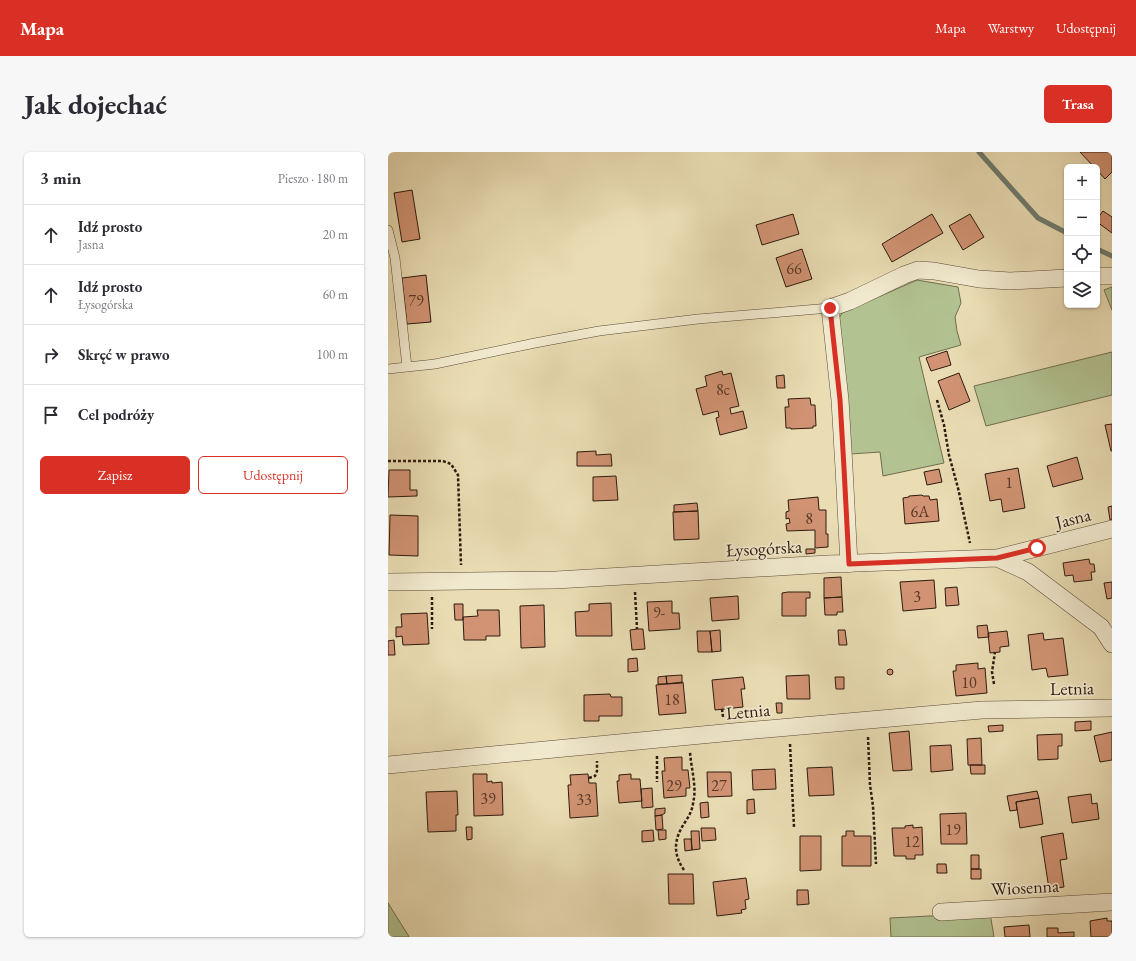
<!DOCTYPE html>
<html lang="pl">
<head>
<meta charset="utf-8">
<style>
  body { margin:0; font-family:"EB Garamond",serif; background:#f7f7f7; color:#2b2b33 }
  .controls { position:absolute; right:12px; top:12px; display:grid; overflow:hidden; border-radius:6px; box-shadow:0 1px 3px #0004 }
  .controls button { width:36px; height:36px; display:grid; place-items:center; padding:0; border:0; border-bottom:1px solid #e1e1e2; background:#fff; color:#2b2b33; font:20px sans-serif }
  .stop { position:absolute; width:12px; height:12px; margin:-9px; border:3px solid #d93025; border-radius:50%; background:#fff }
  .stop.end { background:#d93025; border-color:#fff; box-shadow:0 1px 4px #0008 }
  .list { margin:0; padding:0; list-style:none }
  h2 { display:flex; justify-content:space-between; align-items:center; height:52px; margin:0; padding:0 16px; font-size:17px }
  h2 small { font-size:13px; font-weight:400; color:#7c7c81 }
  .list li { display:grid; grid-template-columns:26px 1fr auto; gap:12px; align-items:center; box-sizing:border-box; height:60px; padding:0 16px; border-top:1px solid #e1e1e2 }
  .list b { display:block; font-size:15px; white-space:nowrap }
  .list p { margin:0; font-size:13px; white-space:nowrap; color:#7c7c81 }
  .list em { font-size:13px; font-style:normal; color:#7c7c81 }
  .actions { display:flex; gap:8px; padding:12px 16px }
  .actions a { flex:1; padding:9px 0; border:1px solid #d93025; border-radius:6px; text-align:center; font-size:14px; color:#d93025 }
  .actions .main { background:#d93025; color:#fff }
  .icon { flex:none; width:22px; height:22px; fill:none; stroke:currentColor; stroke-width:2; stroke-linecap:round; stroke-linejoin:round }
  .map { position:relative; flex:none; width:724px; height:785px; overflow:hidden; border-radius:6px }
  header { display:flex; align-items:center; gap:24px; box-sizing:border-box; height:56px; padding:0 20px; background:#d93025; color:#fff }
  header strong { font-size:19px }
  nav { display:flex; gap:22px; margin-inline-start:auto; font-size:14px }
  .intro { display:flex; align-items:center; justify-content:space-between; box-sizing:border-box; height:96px; padding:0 24px }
  h1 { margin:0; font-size:28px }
  .button { padding:10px 18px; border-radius:6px; background:#d93025; color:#fff; font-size:14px; font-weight:700 }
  main { display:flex; gap:24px; padding:0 24px }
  aside { flex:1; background:#fff; border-radius:6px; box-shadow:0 1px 3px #0004 }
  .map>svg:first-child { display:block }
</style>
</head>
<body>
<header>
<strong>Mapa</strong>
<nav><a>Mapa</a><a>Warstwy</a><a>Udostępnij</a></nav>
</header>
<div class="intro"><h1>Jak dojechać</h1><a class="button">Trasa</a></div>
<main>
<aside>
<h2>3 min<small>Pieszo · 180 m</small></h2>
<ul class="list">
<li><svg class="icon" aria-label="ahead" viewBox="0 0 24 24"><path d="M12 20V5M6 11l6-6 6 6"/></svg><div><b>Idź prosto</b><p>Jasna</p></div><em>20 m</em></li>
<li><svg class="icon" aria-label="ahead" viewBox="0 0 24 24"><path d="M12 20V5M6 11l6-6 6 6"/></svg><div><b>Idź prosto</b><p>Łysogórska</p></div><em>60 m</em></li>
<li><svg class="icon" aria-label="right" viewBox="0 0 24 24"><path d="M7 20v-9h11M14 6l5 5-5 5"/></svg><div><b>Skręć w prawo</b></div><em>100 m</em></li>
<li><svg class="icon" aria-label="arrive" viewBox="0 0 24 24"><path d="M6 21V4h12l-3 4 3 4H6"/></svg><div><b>Cel podróży</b></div></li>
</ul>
<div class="actions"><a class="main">Zapisz</a><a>Udostępnij</a></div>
</aside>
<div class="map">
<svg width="724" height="785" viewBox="0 0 724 785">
  <rect width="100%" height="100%" fill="#eaddb4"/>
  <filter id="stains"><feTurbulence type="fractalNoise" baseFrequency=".005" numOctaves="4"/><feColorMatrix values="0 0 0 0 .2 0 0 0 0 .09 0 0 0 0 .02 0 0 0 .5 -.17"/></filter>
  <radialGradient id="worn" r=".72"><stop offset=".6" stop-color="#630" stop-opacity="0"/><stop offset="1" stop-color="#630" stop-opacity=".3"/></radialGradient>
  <path fill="#b2c291" stroke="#706e50" d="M 529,128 L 570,135 L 573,151 L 567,165 L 569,179 L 573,193 L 531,205 L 556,311 L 495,324 L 492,300 L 463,302 L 448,172 L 454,161 Z
    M 724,135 L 724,158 L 716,138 Z
    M 724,200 L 724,243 L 598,274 L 586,234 Z
    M 0,751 L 20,783 L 21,785 L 0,785 Z
    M 602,761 L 606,785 L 503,785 L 502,766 Z"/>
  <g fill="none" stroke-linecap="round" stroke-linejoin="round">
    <path stroke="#6e7b70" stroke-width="5" d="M 591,0 L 650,66 L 679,81
      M 709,97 L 724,104"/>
  </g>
  <path fill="#d19373" stroke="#2e1a0f" d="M 692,0 L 724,0 L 724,20 L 717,27 L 709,18 L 709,15 L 706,15 Z
    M 24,38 L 32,87 L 14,90 L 6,41 Z
    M 715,59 L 724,65 L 724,81 L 709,70 L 709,67 Z
    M 405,62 L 411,82 L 374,93 L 368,73 Z
    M 544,62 L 555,81 L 504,110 L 494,92 Z
    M 582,62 L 596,85 L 575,98 L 561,74 Z
    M 414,97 L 424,127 L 398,135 L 388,106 Z
    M 38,123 L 43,170 L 19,172 L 14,126 Z
    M 559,199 L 563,213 L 543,219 L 538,206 Z
    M 334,219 L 335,223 L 343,221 L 351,254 L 342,256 L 343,262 L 355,259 L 359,276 L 332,283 L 328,266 L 331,265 L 330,259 L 315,263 L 308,237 L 319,234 L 317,224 Z
    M 571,221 L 582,249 L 561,258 L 550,229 Z
    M 396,223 L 397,236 L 389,236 L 388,224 Z
    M 422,246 L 423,253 L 427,253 L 428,274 L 425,274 L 425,276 L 403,277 L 403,276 L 398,276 L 397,255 L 401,255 L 400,247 Z
    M 724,272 L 724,299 L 723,299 L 717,273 Z
    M 208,299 L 208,303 L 223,302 L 224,314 L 189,314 L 189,300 Z
    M 689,305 L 695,327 L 665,335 L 659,314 Z
    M 630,316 L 637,356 L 615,360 L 613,347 L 602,349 L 597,322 Z
    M 551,317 L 554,330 L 539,333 L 536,320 Z
    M 1,318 L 22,318 L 22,338 L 29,338 L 29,344 L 0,345 Z
    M 228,324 L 230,348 L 205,349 L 205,325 Z
    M 534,343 L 535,344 L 541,344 L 542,348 L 549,347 L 551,369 L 517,372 L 515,346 L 521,345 L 521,344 Z
    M 430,345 L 431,358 L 438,358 L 438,382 L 440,382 L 440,395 L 427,396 L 427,378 L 399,379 L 398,372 L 402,371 L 401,366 L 398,367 L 398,360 L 401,359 L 400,348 Z
    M 309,351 L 310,359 L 286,360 L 286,353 Z
    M 724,354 L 724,367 L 722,368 L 720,355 Z
    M 310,359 L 311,387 L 286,388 L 285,360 Z
    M 2,363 L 30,364 L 30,404 L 1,403 Z
    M 418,397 L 427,397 L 427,401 L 418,402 Z
    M 701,407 L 702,412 L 706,412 L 707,420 L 703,420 L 704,428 L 686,430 L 685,423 L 677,424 L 675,411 Z
    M 453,425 L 454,445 L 436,446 L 436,426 Z
    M 546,428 L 548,456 L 515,459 L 512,430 Z
    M 724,430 L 724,446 L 719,447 L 716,431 Z
    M 569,435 L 571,453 L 558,454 L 557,436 Z
    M 400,440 L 422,440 L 422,446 L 418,446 L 418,464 L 394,464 L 394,441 Z
    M 350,444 L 351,467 L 324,469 L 322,446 Z
    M 454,445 L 455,460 L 449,460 L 449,463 L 437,463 L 436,446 Z
    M 284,449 L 284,461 L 291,461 L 292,477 L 261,479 L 259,450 Z
    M 223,451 L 224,484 L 188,484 L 187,460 L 201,459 L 201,452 Z
    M 66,452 L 75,452 L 75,468 L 67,468 Z
    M 156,453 L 157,495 L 133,496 L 132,454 Z
    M 89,458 L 111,458 L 112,484 L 98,484 L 98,488 L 76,488 L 75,465 L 90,464 Z
    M 39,461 L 41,492 L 15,493 L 14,484 L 8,485 L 8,475 L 14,475 L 13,462 Z
    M 599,473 L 601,485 L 590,486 L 589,474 Z
    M 249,477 L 255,477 L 257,497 L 244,498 L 242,478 Z
    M 332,478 L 333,499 L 324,500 L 322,479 Z
    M 450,478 L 457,478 L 459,493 L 451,493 Z
    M 309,479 L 322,479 L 324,500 L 310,500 Z
    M 619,479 L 621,494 L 612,495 L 612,500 L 602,501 L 600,481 Z
    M 655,481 L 656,488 L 675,486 L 680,523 L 660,525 L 658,516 L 644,518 L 640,483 Z
    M 6,488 L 7,503 L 0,503 L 0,489 Z
    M 249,506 L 250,519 L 240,520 L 240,507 Z
    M 590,511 L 590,517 L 597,516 L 599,541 L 568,544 L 565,519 L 568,519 L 568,513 Z
    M499 520a3 3 0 1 1 6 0a3 3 0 1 1-6 0Z
    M 294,523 L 294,531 L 279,532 L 278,524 Z
    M 421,523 L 422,547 L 399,547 L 398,524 Z
    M 278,524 L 279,532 L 270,532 L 270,525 Z
    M 355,525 L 357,537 L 353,537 L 355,555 L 327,558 L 324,528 Z
    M 447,525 L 456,525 L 456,537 L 448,537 Z
    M 295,530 L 298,561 L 271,563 L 268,533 Z
    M 222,542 L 223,545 L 234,545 L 234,564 L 211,564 L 211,569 L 196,569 L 196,543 Z
    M 388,551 L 394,551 L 394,561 L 389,561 Z
    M 703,569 L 703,578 L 687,579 L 687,570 Z
    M 615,573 L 615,579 L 601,580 L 600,574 Z
    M 521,579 L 524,618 L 505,619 L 501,581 Z
    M 724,580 L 724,608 L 712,610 L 706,584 Z
    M 674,582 L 674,594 L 670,594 L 670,607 L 650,608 L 649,583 Z
    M 593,586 L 594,613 L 580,613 L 579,587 Z
    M 563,593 L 565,618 L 543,620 L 542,594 Z
    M 294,605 L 294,618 L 300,618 L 302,636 L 298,636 L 298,644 L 276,646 L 274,619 L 277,619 L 276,606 Z
    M 582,613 L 597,613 L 597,622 L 583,622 Z
    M 444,615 L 446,643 L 421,644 L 419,616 Z
    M 387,617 L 388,637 L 365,638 L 364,618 Z
    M 319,620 L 343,620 L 344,644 L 320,645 Z
    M 85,622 L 99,622 L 99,630 L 104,629 L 104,631 L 114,630 L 115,663 L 86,664 Z
    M 200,622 L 201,631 L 208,631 L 210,664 L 182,666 L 180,633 L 183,633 L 182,623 Z
    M 243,622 L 243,627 L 252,627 L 254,649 L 231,651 L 229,629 L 231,629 L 231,623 Z
    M 264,636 L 265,655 L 254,656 L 253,637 Z
    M 69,639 L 70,663 L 68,663 L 68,679 L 40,680 L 38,640 Z
    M 649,639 L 651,646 L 628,650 L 629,658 L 622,659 L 619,644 Z
    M 703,642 L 704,652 L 709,651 L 711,667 L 684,671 L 680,645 Z
    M 651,646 L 655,672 L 632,676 L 628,650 Z
    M 366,647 L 367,661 L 359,662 L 359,648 Z
    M 320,650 L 321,665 L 313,666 L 312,651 Z
    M 277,656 L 277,661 L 274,663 L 267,664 L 267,657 Z
    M 578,661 L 579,692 L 553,692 L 552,662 Z
    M 274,663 L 275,677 L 268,678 L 267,664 Z
    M 525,673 L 525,676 L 534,675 L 535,703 L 527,703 L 527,707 L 518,707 L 518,704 L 506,704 L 504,676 L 517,676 L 517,674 Z
    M 78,675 L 84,675 L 84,687 L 79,688 Z
    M 313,676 L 327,676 L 328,688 L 314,689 Z
    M 265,678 L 266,689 L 254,690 L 254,679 Z
    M 270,678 L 278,678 L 278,687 L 271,688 Z
    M 303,679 L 311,679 L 312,697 L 304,698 Z
    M 458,679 L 466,679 L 466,684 L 483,684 L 483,714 L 454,714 L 454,684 L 458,684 Z
    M 675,681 L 679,707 L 672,708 L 676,735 L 661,737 L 653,685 Z
    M 412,684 L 433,684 L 433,718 L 412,719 Z
    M 296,687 L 303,687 L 304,698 L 297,699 Z
    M 583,703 L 591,703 L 591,717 L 583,717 Z
    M 549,712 L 558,712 L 559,721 L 549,721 Z
    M 583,717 L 593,717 L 593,727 L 583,727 Z
    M 280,722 L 305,722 L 306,752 L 281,752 Z
    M 358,726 L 361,747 L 357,748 L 358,757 L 353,758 L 354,761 L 329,764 L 325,730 Z
    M 409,738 L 420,738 L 421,752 L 409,753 Z
    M 719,766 L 719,769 L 724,769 L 724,785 L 703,785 L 702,769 Z
    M 641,773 L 642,785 L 617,785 L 616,775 Z
    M 659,776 L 670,776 L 670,781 L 686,780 L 686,785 L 659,785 Z"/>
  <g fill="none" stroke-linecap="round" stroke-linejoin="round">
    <g stroke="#5d4b38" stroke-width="10">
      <path id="service" d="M 0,78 L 7,106 L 19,215
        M 0,217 L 47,212 L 147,191 L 211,179 L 310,167 L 442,156"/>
    </g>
    <g stroke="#5d4b38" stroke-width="18">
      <path id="minor" d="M 709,124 L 724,124
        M 609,406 L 724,377
        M 461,412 L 456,316 L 452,248 L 442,156 L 462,149 L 516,123 L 530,118 L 546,119 L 591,127 L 622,129 L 679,126
        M 0,430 L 168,428 L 440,412 L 609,406 L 640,420 L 705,469 L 713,475 L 724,492
        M 0,613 L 345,580 L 594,558 L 724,556
        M 553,760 L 724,750"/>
    </g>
    <path stroke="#2e1a0f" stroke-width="2.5" stroke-dasharray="3 2" stroke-linecap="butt" d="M 549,248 L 556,273 L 561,303 L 570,336 L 582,391
      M 0,309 L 55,309 L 63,312 L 70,323 L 73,413
      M 247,440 L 249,477
      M 44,445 L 44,477
      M 606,532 L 604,520 L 607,500
      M 334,557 L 335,565
      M 480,585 L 482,633 L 485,654 L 488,712
      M 402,592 L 406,675
      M 269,604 L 269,630
      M 201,626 L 207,624 L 209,619 L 209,609
      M 296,718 C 287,705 285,692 293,677 C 296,671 301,665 303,659 C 305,655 305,650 306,646 C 308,632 303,615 302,600"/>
    <use href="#service" stroke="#f1e9ce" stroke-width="9"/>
    <use href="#minor" stroke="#f1e9ce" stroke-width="17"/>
  </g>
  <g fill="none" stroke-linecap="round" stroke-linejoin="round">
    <path stroke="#d93025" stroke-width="5" d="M 442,156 L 452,248 L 456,316 L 461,412 L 609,406 L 649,396"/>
  </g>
  <g text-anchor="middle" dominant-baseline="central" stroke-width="3.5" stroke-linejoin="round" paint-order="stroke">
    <g font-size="16" fill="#573828">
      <text x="406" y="116">66</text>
      <text x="28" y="148">79</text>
      <text x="335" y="237">8c</text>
      <text x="621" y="330">1</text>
      <text x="532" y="359">6A</text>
      <text x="421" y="366">8</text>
      <text x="529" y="444">3</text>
      <text x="271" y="460">9-</text>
      <text x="581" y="530">10</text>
      <text x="284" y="547">18</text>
      <text x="286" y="633">29</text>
      <text x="331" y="633">27</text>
      <text x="100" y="646">39</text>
      <text x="196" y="647">33</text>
      <text x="565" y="677">19</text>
      <text x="524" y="689">12</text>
    </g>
    <g font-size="18" fill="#2e1a0f" stroke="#f1e9ce">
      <text transform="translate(685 366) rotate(-14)">Jasna</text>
      <text transform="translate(376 396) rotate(-3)">Łysogórska</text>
      <text transform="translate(684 536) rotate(-1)">Letnia</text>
      <text transform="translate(360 559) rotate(-5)">Letnia</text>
      <text transform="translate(637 735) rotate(-3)">Wiosenna</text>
    </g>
  </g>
  <rect width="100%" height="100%" filter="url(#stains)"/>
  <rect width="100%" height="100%" fill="url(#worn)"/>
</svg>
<div class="controls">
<button>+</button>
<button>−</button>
<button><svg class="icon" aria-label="locate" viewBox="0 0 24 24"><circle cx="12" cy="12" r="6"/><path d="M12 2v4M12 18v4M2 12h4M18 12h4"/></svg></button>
<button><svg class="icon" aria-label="layers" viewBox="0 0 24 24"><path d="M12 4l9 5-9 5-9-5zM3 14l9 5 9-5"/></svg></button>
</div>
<div class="stop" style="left:649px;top:396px"></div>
<div class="stop end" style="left:442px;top:156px"></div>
</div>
</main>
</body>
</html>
